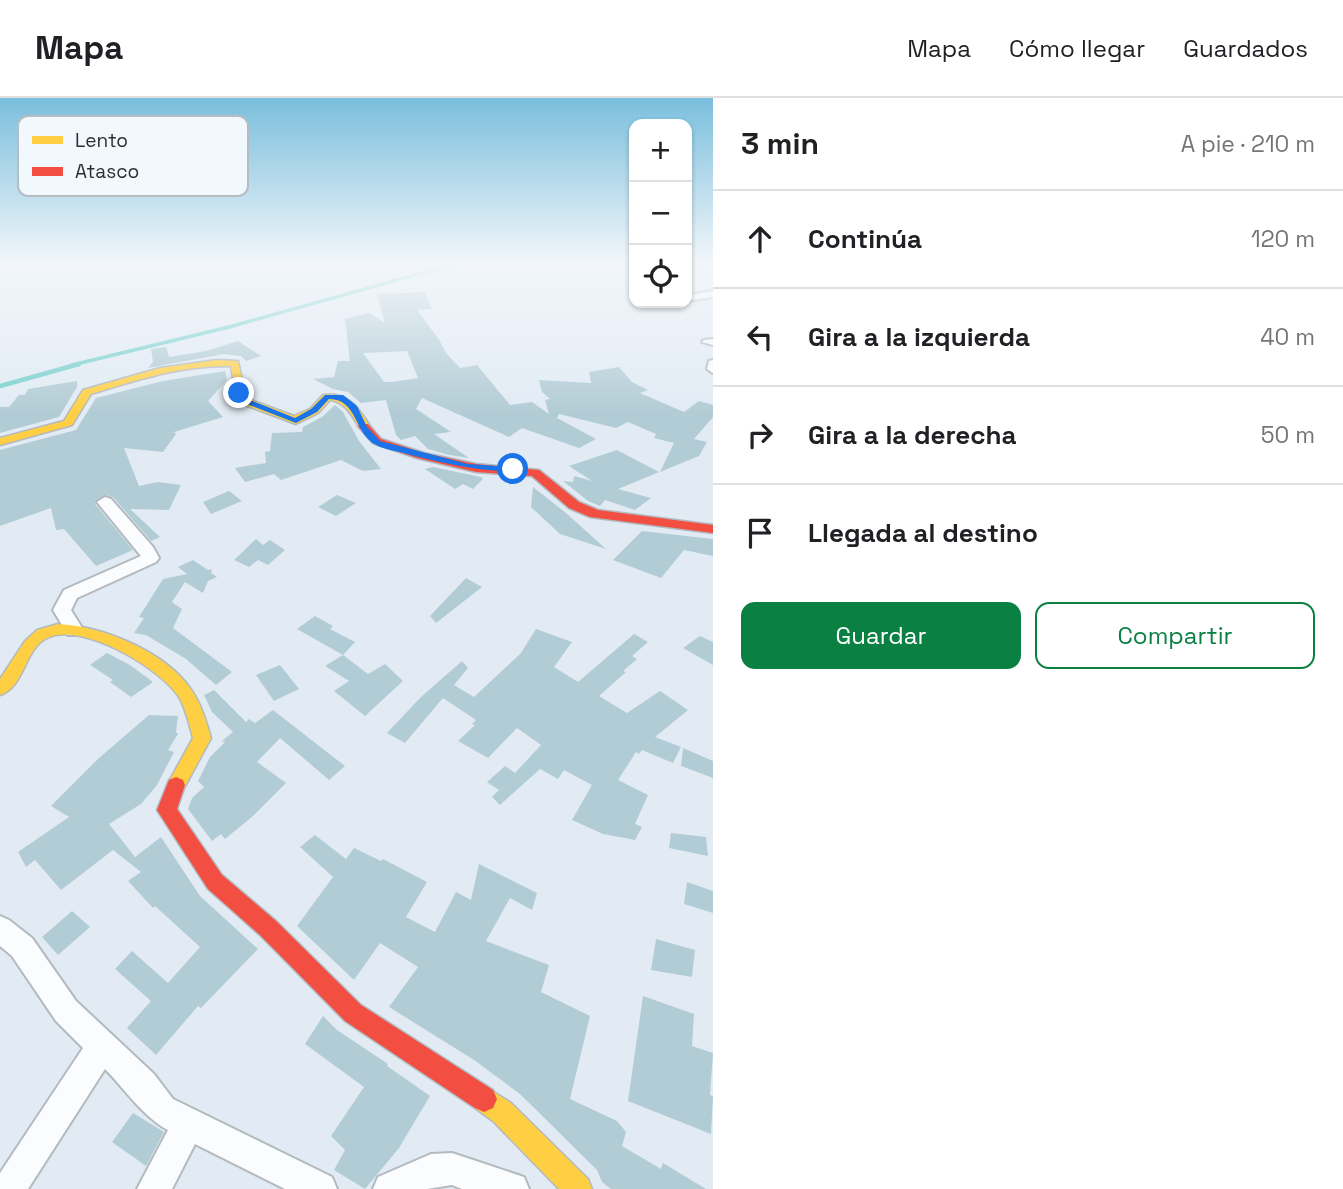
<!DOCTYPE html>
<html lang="es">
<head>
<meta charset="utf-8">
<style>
  body { margin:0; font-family:"Space Grotesk",sans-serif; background:#f6f6f6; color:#202124 }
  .controls { position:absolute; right:21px; top:21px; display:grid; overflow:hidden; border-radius:14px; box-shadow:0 2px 5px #0004 }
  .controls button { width:63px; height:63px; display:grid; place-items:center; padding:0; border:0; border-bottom:2px solid #e0e0e0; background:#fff; color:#202124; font:35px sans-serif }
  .stop { position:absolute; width:21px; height:21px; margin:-16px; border:5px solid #1a73e8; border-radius:50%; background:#fff }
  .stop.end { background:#1a73e8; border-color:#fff; box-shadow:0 2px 7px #0008 }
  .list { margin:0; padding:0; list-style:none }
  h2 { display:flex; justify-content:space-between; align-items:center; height:91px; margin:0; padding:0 28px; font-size:30px }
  h2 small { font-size:23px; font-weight:400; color:#757577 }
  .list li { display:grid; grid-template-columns:46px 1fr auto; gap:21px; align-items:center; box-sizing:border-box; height:98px; padding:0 28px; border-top:2px solid #e0e0e0 }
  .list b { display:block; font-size:26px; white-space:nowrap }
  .list em { font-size:23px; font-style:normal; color:#757577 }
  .actions { display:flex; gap:14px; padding:21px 28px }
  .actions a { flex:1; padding:16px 0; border:2px solid #0b8043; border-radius:14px; text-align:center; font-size:24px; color:#0b8043 }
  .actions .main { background:#0b8043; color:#fff }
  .icon { flex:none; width:38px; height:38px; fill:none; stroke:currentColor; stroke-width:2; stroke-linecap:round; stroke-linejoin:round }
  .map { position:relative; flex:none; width:713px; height:1091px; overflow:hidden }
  header { display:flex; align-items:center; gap:42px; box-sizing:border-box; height:98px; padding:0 35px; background:#fff; border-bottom:2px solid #e0e0e0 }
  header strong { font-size:33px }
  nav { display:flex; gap:38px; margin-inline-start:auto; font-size:24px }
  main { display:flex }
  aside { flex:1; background:#fff }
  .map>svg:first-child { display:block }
</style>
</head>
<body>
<header>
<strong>Mapa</strong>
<nav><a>Mapa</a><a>Cómo llegar</a><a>Guardados</a></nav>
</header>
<main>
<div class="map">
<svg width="713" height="1091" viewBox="0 0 713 1091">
  <rect width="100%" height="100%" fill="#e2ebf4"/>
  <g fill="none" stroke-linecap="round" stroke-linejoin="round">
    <path stroke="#76cfcc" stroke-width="3.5" d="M 0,166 L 7,163
      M 72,267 L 229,229 L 465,163"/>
    <path stroke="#76cfcc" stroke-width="4.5" d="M 0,288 L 79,266"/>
  </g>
  <path fill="#b2ccd5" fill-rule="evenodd" d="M 425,194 L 432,211 L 417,212 L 440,243 L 446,255 L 460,270 L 477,267 L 510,307 L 532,304 L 549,316 L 545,302 L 550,301 L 542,294 L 539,282 L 591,285 L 589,274 L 619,269 L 632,284 L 648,292 L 640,295 L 684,314 L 699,303 L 713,307 L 713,319 L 694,341 L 707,344 L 699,358 L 660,374 L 674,345 L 654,340 L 656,336 L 628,324 L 616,330 L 559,316 L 557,320 L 596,341 L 579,350 L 522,330 L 509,339 L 422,300 L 416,311 L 451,334 L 434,336 L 469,360 L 449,357 L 428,351 L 415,338 L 401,342 L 396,337 L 386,302 L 361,305 L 348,294 L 333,291 L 313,281 L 334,279 L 338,263 L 350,263 L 345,221 L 369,215 L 385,225 L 377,196 ZM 407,253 L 418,280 L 392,284 L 384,284 L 363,255 Z
    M 238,243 L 261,258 L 246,263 L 241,258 L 224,256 L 148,270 L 153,264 L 151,251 L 166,249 L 169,259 L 206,253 Z
    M 225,273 L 227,282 L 208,303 L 223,319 L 174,334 L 176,336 L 163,354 L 124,350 L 139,388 L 158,384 L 181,387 L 169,412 L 130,411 L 160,439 L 151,443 L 113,399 L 106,397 L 96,402 L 95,406 L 133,452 L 96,468 L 64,431 L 56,432 L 51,410 L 0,428 L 0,352 L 76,332 L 96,300 L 163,283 Z
    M 77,283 L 77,289 L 59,319 L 0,335 L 0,309 L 9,309 L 19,297 L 25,297 L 28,291 Z
    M 335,307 L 343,314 L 359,343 L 381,371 L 363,373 L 341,362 L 281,382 L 274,376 L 245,384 L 235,370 L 266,365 L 265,354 L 270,353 L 272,335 L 302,334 L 303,329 L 322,319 Z
    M 617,352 L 659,374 L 618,391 L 651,400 L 635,412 L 605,402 L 600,408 L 588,403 L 563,383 L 573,384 L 574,378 L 592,383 L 569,368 Z
    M 433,369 L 481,379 L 483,381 L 473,391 L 463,386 L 455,391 L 425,371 Z
    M 533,389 L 566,415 L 606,451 L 560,436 L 531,409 Z
    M 229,393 L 242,403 L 211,416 L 203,404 Z
    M 337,397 L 356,405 L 336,418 L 318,409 Z
    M 642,433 L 713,441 L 713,458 L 684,452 L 661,480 L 613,462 Z
    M 256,441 L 263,447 L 270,442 L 285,452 L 268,467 L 258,462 L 249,469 L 234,462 Z
    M 193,462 L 208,472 L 212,471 L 211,475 L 217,479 L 208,483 L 203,495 L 185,484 L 172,504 L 182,511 L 173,530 L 232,574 L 216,587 L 186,561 L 146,537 L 134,535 L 144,520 L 139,519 L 163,481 L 187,476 L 178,469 Z
    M 466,480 L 482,489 L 436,525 L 430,518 Z
    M 315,518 L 333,528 L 330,531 L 355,544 L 343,557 L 297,531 Z
    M 536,531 L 572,544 L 554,569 L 578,584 L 634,536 L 648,544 L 632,558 L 637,561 L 623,573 L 626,574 L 599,598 L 627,615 L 660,593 L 688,612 L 655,639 L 681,649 L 673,665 L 642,652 L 639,656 L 636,654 L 618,682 L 648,697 L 635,726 L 642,729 L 635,742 L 603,736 L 572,722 L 592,687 L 564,672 L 558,681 L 540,671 L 500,707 L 492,699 L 499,692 L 487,684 L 505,668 L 515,675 L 541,647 L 517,630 L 488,660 L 458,643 L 475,627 L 472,626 L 476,622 L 443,600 L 405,645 L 387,635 L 421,599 L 462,563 L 468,570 L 454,587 L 474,599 L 521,555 Z
    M 700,538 L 713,544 L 713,567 L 683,550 Z
    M 107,555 L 130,567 L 153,584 L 131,599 L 110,584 L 113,582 L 90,567 Z
    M 343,557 L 368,576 L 385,566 L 403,583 L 365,618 L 334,593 L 349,583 L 325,568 Z
    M 280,567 L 299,591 L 274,603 L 256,577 Z
    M 214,592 L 246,624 L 249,621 L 255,625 L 273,612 L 345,668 L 329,682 L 280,640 L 257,664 L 286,685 L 253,718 L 225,741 L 221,736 L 212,743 L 188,711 L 192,700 L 204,689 L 198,683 L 210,659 L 225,644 L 222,643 L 233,634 L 212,614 L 204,597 Z
    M 149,617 L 178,618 L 176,634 L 178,636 L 168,652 L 174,654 L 157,687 L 141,706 L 109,726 L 135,759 L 161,739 L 200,798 L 258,851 L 201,910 L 198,908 L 156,957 L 127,930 L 151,903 L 115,871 L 132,853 L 168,885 L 200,849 L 155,808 L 153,810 L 128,783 L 141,774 L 113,752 L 61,792 L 35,762 L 26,769 L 18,754 L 69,719 L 51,708 L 99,660 Z
    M 683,650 L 713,663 L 713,680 L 681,668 Z
    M 671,735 L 706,739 L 708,758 L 669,750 Z
    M 315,737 L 346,761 L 354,750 L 381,763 L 383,761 L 427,784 L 406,819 L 435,834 L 456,794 L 471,802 L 479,766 L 537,795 L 532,812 L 510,800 L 486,843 L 549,867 L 541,894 L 590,918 L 570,1001 L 617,1023 L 626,1034 L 622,1048 L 661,1071 L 663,1065 L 706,1091 L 611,1091 L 602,1084 L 597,1072 L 520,996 L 474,962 L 389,909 L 418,869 L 380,845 L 354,882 L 297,828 L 333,779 L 300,749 Z
    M 687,784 L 713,793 L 713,815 L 684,806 Z
    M 72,813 L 90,829 L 58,857 L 42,839 Z
    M 656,841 L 695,852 L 692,879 L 651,872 Z
    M 643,898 L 694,916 L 692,948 L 713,955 L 710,997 L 713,998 L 711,1036 L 628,1003 Z
    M 323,918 L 337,932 L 388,966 L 387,968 L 430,998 L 399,1050 L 365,1091 L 334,1072 L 345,1052 L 331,1038 L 364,989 L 305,946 Z
    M 133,1015 L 164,1034 L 146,1068 L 112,1044 Z"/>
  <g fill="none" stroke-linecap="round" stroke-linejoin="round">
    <g stroke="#b2bac0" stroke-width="4">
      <path id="street" d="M 713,193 L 713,199 L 687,203 L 687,197 Z
        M 713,241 L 713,247 L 702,244 L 704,242 Z
        M 713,262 L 713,275 L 707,271 L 709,263 Z
        M 105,399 L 111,401 L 153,449 L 159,460 L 156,464 L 77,500 L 71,512 L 84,533 L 82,537 L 68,537 L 53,512 L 64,492 L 141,458 L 97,404 Z
        M 0,818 L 9,822 L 32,840 L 76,903 L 154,976 L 173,1001 L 332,1079 L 337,1091 L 285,1091 L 195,1046 L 172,1091 L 137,1091 L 168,1032 C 143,1019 125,991 105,971 L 28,1091 L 0,1091 L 0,1075 L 83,950 L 56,923 L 12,858 L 0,848 Z
        M 452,1055 L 524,1079 L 529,1091 L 462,1091 L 452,1087 L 427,1091 L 373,1091 L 378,1079 L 431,1056 Z"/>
    </g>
    <g stroke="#b2bac0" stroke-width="3">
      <path id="slow" d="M 217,262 L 238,263 L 246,300 L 294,318 L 310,311 L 323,297 C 347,293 358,309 370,328 L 360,330 C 352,318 346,304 330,302 L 318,315 L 296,326 L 237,304 L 231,268 C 182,267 137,282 91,296 L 72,327 L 0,347 L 0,340 L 64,323 L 83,292 L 160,270 Z
        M 58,526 C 102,528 164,553 190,590 C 201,605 206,623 211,640 L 183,692 L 176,695 L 169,692 L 167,687 L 193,640 C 189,626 186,611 179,599 C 160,570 82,523 47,540 C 24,551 25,589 0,597 L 0,581 L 25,543 L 37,532 Z
        M 484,988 L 511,1005 L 588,1081 L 592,1091 L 559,1091 L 493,1023 L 475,1010 L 471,1001 L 475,992 Z"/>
    </g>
    <g stroke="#b2bac0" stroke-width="3">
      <path id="jam" d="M 360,326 L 368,326 L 381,341 L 424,355 L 476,366 L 539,372 L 579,404 L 598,412 L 713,427 L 713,435 L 590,419 L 569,410 L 532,378 L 476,374 L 417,360 L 373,345 L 358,328 Z
        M 176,679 L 183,682 L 185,687 L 177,711 L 222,777 L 276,823 L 361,907 L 493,992 L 497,1001 L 493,1010 L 484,1014 L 475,1010 L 345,923 L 260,837 L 208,791 L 157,712 L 169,682 Z"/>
    </g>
    <use href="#street" fill="#fbfcfd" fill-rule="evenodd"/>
    <use href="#slow" fill="#ffcf43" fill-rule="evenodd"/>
    <use href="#jam" fill="#f24e42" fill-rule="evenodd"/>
  </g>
  <linearGradient id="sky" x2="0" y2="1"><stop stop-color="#7abfdd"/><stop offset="0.52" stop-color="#f2f6fa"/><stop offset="1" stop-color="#f2f6fa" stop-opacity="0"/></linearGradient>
  <rect width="713" height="315" fill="url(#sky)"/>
  <path fill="#1a73e8" d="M 239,293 L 245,300 L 295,320 L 311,311 L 325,297 L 343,297 L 357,308 L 367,329 L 380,343 L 468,366 L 513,369 L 518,371 L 513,374 C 473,372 446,366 407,356 C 398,353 385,352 376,347 C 354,336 358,301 329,301 L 317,314 L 296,325 L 239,303 L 235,295 Z"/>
  <rect x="18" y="18" width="230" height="80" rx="10" fill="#f1f8fe" stroke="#b5bcc2" stroke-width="2"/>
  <rect x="32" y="38" width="31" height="8" fill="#ffcf43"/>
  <rect x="32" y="69" width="31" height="9" fill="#f24e42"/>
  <g font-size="19" fill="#293035">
    <text x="75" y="49">Lento</text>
    <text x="75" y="80">Atasco</text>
  </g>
</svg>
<div class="controls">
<button>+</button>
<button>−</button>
<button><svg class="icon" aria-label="locate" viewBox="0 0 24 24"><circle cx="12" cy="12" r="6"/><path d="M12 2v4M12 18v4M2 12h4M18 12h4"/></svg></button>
</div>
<div class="stop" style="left:513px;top:371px"></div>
<div class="stop end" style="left:239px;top:295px"></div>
</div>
<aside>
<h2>3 min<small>A pie · 210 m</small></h2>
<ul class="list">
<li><svg class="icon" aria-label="ahead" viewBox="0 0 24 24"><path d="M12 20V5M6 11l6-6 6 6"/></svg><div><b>Continúa</b></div><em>120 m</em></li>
<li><svg class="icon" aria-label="left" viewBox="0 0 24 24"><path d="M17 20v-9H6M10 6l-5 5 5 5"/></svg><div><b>Gira a la izquierda</b></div><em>40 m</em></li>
<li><svg class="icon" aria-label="right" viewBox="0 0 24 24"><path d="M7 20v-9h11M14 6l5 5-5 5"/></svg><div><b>Gira a la derecha</b></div><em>50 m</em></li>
<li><svg class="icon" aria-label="arrive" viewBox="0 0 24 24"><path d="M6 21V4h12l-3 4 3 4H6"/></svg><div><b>Llegada al destino</b></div></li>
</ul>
<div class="actions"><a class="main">Guardar</a><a>Compartir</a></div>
</aside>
</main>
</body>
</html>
